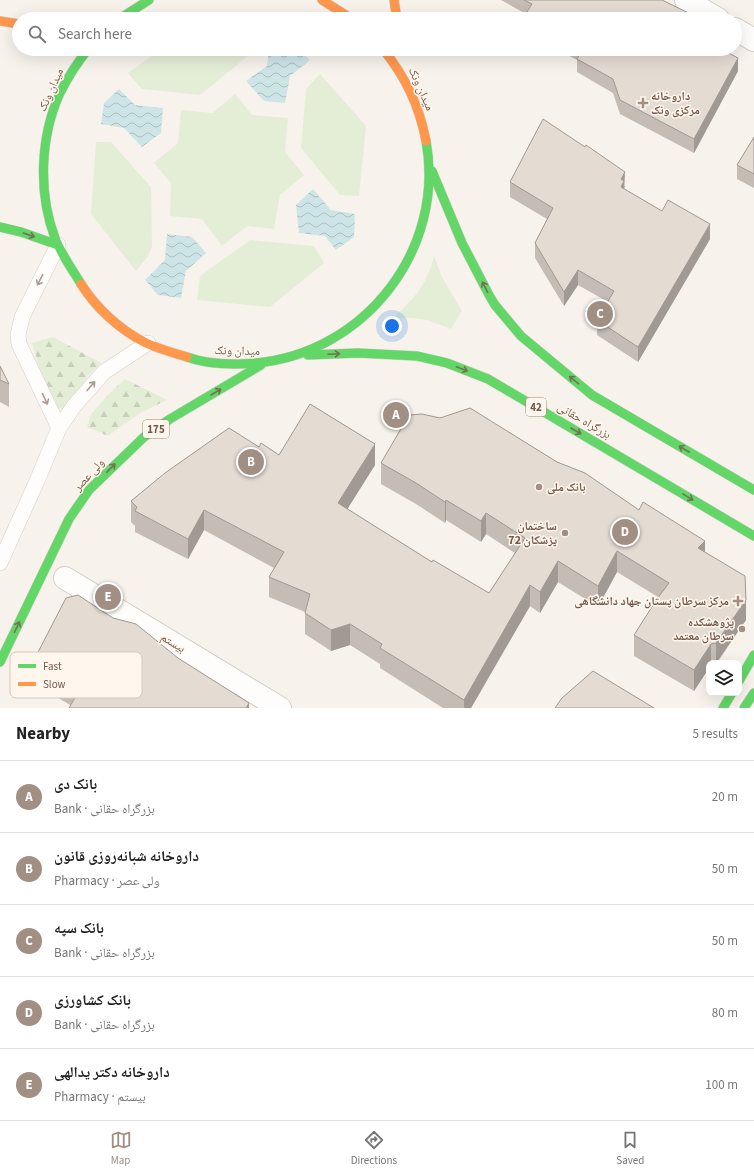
<!DOCTYPE html>
<html lang="en">
<head>
<meta charset="utf-8">
<style>
  body { margin:0; font-family:"Source Sans 3","Noto Naskh Arabic",sans-serif; background:#f6f6f6; color:#222 }
  .controls { position:absolute; right:12px; bottom:12px; display:grid; overflow:hidden; border-radius:8px; box-shadow:0 4px 16px #0002 }
  .controls button { width:36px; height:36px; display:grid; place-items:center; padding:0; border:0; border-bottom:1px solid #e0e0e0; background:#fff; color:#222; font:20px sans-serif }
  .you { position:absolute; left:392px; top:326px; width:14px; height:14px; margin:-10px; border:3px solid #fff; border-radius:50%; background:#1a73e8; box-shadow:0 0 0 6px #1a73e833 }
  .badge { display:grid; place-items:center; width:26px; height:26px; border-radius:50%; background:#a28f84; color:#fff; font-size:13px; font-weight:700 }
  .pin { position:absolute; translate:-50% -50%; border:2px solid #fff; box-shadow:0 1px 4px #0006 }
  .list { margin:0; padding:0; list-style:none }
  h2 { display:flex; justify-content:space-between; align-items:center; height:52px; margin:0; padding:0 16px; font-size:17px }
  h2 small { font-size:13px; font-weight:400; color:#767676 }
  .list li { display:grid; grid-template-columns:26px 1fr auto; gap:12px; align-items:center; box-sizing:border-box; height:72px; padding:0 16px; border-top:1px solid #e0e0e0 }
  .list b { display:block; font-size:15px; white-space:nowrap }
  .list p { margin:0; font-size:13px; white-space:nowrap; color:#767676 }
  .list em { font-size:13px; font-style:normal; color:#767676 }
  .icon { flex:none; width:22px; height:22px; fill:none; stroke:currentColor; stroke-width:2; stroke-linecap:round; stroke-linejoin:round }
  .map { position:relative; flex:none; width:754px; height:708px; overflow:hidden }
  .search { position:absolute; background:#fff; box-shadow:0 4px 16px #0002; left:12px; right:12px; top:12px; height:44px; display:flex; align-items:center; gap:10px; box-sizing:border-box; padding:0 14px; border-radius:22px; color:#767676; font-size:15px }
  .sheet { height:412px; background:#fff }
  nav { display:flex; justify-content:space-around; align-items:center; box-sizing:border-box; height:56px; border-top:1px solid #e0e0e0; background:#fff; font-size:11px; color:#767676 }
  nav a { display:grid; justify-items:center; gap:2px }
  nav .on { color:#a28f84 }
  .map>svg:first-child { display:block }
</style>
</head>
<body>
<div class="map">
<svg width="754" height="708" viewBox="0 0 754 708">
  <defs>
    <pattern id="forest-firs" width="22" height="20" patternUnits="userSpaceOnUse"><rect width="22" height="20" fill="#e4eed7"/><path d="M5 1l3.5 6h-7zM16 11l3.5 6h-7z" fill="#c7ceba"/></pattern>
    <pattern id="water-waves" width="16" height="10" patternUnits="userSpaceOnUse"><rect width="16" height="10" fill="#cee5e7"/><path d="M0 5q4-4 8 0t8 0" fill="none" stroke="#acbdbd"/></pattern>
  </defs>
  <rect width="100%" height="100%" fill="#f7f2ec"/>
  <path fill="#e4eed7" d="M 162,49 L 248,49 L 248,56 L 200,95 L 142,89 L 128,73 Z
    M 320,74 L 366,126 L 359,196 L 340,195 L 301,148 L 306,89 Z
    M 235,94 L 252,115 L 288,118 L 285,152 L 304,175 L 280,195 L 274,229 L 247,226 L 222,246 L 202,219 L 170,216 L 171,183 L 154,163 L 178,143 L 181,110 L 213,113 Z
    M 96,142 L 111,142 L 151,187 L 152,247 L 148,256 L 136,271 L 91,214 Z
    M 250,240 L 314,246 L 324,263 L 270,307 L 197,300 L 200,276 Z
    M 434,256 L 441,275 L 462,311 L 451,329 L 427,320 L 412,318 L 393,318 C 407,305 421,292 428,274 C 431,269 432,262 434,256 Z"/>
  <path fill="url(#forest-firs)" d="M 53,337 L 101,363 L 88,376 L 64,410 L 50,404 L 32,343 Z
    M 125,379 L 167,400 L 140,413 L 108,436 L 87,427 L 91,414 L 108,395 Z"/>
  <path fill="url(#water-waves)" d="M 269,49 L 298,49 L 310,60 L 290,76 L 285,103 L 264,101 L 246,81 L 267,66 Z
    M 119,89 L 135,105 L 163,108 L 161,133 L 142,147 L 124,128 L 101,124 L 104,103 Z
    M 313,189 L 331,210 L 355,214 L 354,237 L 336,250 L 325,236 L 299,233 L 296,205 Z
    M 167,234 L 192,237 L 206,253 L 186,271 L 181,298 L 158,295 L 145,280 L 165,260 Z"/>
  <g fill="none" stroke-linecap="round" stroke-linejoin="round">
    <g stroke="#d4cec7" stroke-width="16">
      <path id="lane" d="M 58,245 L 22,317 L 18,335 L 19,344 L 59,428
        M 0,563 L 37,481 L 59,428 L 74,406 L 104,372 L 148,343"/>
    </g>
    <g stroke="#d4cec7" stroke-width="24">
      <path id="street" d="M 686,0 L 718,19
        M 735,29 L 754,40
        M 65,578 L 280,708"/>
    </g>
    <g stroke="#d6cfc8" stroke-width="10">
      <path id="fast" d="M 119,19 L 149,0
        M 432,171 L 462,243 L 489,295 L 495,305 L 521,336 L 592,395 L 754,490
        M 0,227 L 21,232 L 58,245
        M 81,284 C 72,269 61,254 55,238 C 38,193 40,137 60,93 C 68,77 77,63 88,49
        M 308,355 L 358,353 L 417,356 L 447,363 L 488,379 L 754,536
        M 187,357 C 209,365 233,365 256,363 C 365,353 446,249 426,141
        M 0,662 L 69,519 L 89,490 L 144,437 L 170,419 L 261,365
        M 739,681 L 754,655
        M 723,708 L 732,693
        M 744,708 L 754,693"/>
    </g>
    <g stroke="#d6cfc8" stroke-width="10">
      <path id="slow" d="M 322,0 L 352,19
        M 394,0 L 397,19
        M 0,21 L 19,24
        M 383,49 C 406,78 419,105 426,141
        M 81,284 C 96,308 120,330 146,343 C 159,349 174,353 187,357"/>
    </g>
    <use href="#lane" stroke="#fefdfc" stroke-width="15"/>
    <use href="#street" stroke="#fefdfc" stroke-width="22"/>
    <use href="#fast" stroke="#63d668" stroke-width="9"/>
    <use href="#slow" stroke="#ff974d" stroke-width="9"/>
  </g>
  <path fill="#c4bcb5" d="M 501,0 L 662,0 L 701,19 L 523,19 L 526,14 Z
    M 556,49 L 721,49 L 738,71 L 694,153 L 620,114 L 613,93 L 577,72 L 577,60 Z
    M 754,137 L 754,188 L 737,179 L 737,165 Z
    M 510,182 L 625,186 L 624,189 L 710,239 L 638,362 L 597,335 L 597,320 L 608,302 L 578,285 L 564,306 L 535,258 L 535,243 L 547,219 L 510,197 Z
    M 0,366 L 9,384 L 9,407 L 0,402 Z
    M 259,447 L 279,455 L 375,465 L 347,509 L 432,562 L 489,593 L 515,553 L 486,534 L 481,542 L 446,520 L 445,523 L 416,504 L 381,484 L 381,463 L 557,462 L 639,510 L 705,552 L 746,620 L 717,663 L 709,663 L 709,668 L 694,691 L 634,656 L 634,635 L 658,597 L 617,572 L 598,607 L 558,582 L 540,613 L 530,606 L 471,708 L 443,708 L 380,668 L 380,664 L 350,645 L 331,651 L 305,634 L 305,612 L 269,597 L 269,577 L 274,568 L 204,530 L 188,559 L 135,532 L 135,526 L 131,522 L 131,501 Z
    M 113,618 L 178,658 L 249,708 L 70,705 L 34,683 L 34,660 Z"/>
  <path fill="#a09994" d="M 738,58 L 738,71 L 694,153 L 694,139 Z
    M 625,172 L 624,196 L 621,202 L 621,179 Z
    M 710,224 L 710,239 L 638,362 L 638,347 Z
    M 578,270 L 578,285 L 564,306 L 564,292 Z
    M 375,444 L 375,465 L 338,524 L 338,503 Z
    M 446,500 L 446,520 L 445,523 L 445,502 Z
    M 204,510 L 204,530 L 188,559 L 188,539 Z
    M 486,513 L 486,534 L 481,542 L 481,521 Z
    M 705,541 L 705,561 L 698,548 Z
    M 617,551 L 617,572 L 598,607 L 598,586 Z
    M 558,561 L 558,582 L 540,613 L 540,592 Z
    M 530,585 L 530,606 L 471,708 L 464,708 L 464,700 Z
    M 746,600 L 746,620 L 716,663 L 716,643 Z
    M 350,624 L 350,645 L 331,651 L 331,630 Z
    M 711,644 L 711,663 L 709,663 L 709,668 L 694,691 L 694,670 Z
    M 249,703 L 249,708 L 246,708 Z"/>
  <path fill="#e4dbd3" stroke="#a09994" d="M 524,0 L 662,0 L 701,19 L 525,19 L 523,18 L 532,4 Z
    M 581,49 L 721,49 L 738,58 L 694,139 L 620,100 L 613,79 L 577,59 L 582,50 Z
    M 543,119 L 585,147 L 586,145 L 625,172 L 621,179 L 624,181 L 621,187 L 662,211 L 668,200 L 710,224 L 638,347 L 597,320 L 614,291 L 578,270 L 564,292 L 535,243 L 553,208 L 510,182 Z
    M 754,137 L 754,174 L 737,165 Z
    M 0,366 L 9,384 L 0,380 Z
    M 310,404 L 375,444 L 338,503 L 432,562 L 433,560 L 489,593 L 525,538 L 486,513 L 481,521 L 446,500 L 445,502 L 416,483 L 381,463 L 409,415 L 422,414 L 440,418 L 470,408 L 557,462 L 585,473 L 639,510 L 643,502 L 705,541 L 698,548 L 745,576 L 746,600 L 716,643 L 711,644 L 694,670 L 634,635 L 657,599 L 669,583 L 617,551 L 598,586 L 558,561 L 540,592 L 530,585 L 464,700 L 380,648 L 382,644 L 350,624 L 331,630 L 305,613 L 310,594 L 269,577 L 284,552 L 204,510 L 188,539 L 135,511 L 137,507 L 131,501 L 165,473 L 229,428 L 259,447 L 261,443 L 279,455 Z
    M 78,595 L 113,618 L 136,624 L 178,658 L 249,703 L 246,708 L 69,708 L 80,689 L 34,660 L 66,598 Z
    M 593,671 L 654,708 L 555,708 L 562,698 Z"/>
  <defs><path id="oneway-shaft" d="M-6 0H5M1.5-3L5.5 0L1.5 3" fill="none" stroke-width="1.6" stroke-linecap="round" stroke-linejoin="round"/></defs>
  <g stroke="#717352">
    <use href="#oneway-shaft" transform="translate(29 235) rotate(19)"/>
    <use href="#oneway-shaft" transform="translate(485 287) rotate(-117)"/>
    <use href="#oneway-shaft" transform="translate(334 354) rotate(-3)"/>
    <use href="#oneway-shaft" transform="translate(462 369) rotate(21)"/>
    <use href="#oneway-shaft" transform="translate(574 380) rotate(-140)"/>
    <use href="#oneway-shaft" transform="translate(216 392) rotate(-30)"/>
    <use href="#oneway-shaft" transform="translate(576 431) rotate(30)"/>
    <use href="#oneway-shaft" transform="translate(684 449) rotate(-150)"/>
    <use href="#oneway-shaft" transform="translate(111 468) rotate(-45)"/>
    <use href="#oneway-shaft" transform="translate(688 497) rotate(31)"/>
    <use href="#oneway-shaft" transform="translate(17 627) rotate(-65)"/>
  </g>
  <g stroke="#ac9b92">
    <use href="#oneway-shaft" transform="translate(40 280) rotate(117)"/>
    <use href="#oneway-shaft" transform="translate(91 386) rotate(-49)"/>
    <use href="#oneway-shaft" transform="translate(45 399) rotate(64)"/>
  </g>
  <g fill="#a28f84" stroke="#fff7ed" stroke-width="1.5">
    <path d="M641 97h4v4h4v4h-4v4h-4v-4h-4v-4h4z"/>
    <circle cx="539" cy="487" r="4"/>
    <circle cx="565" cy="533" r="4"/>
    <path d="M736 595h4v4h4v4h-4v4h-4v-4h-4v-4h4z"/>
    <circle cx="742" cy="629" r="4"/>
  </g>
  <g text-anchor="middle" dominant-baseline="central" stroke-width="3" stroke-linejoin="round" paint-order="stroke">
    <g fill="#fff7ed" stroke="#9e897c" stroke-width="1">
      <rect x="526" y="398" width="20" height="18" rx="3"/>
      <rect x="143" y="420" width="26" height="18" rx="3"/>
    </g>
    <g font-size="11" font-weight="bold" fill="#755a4c">
      <text x="536" y="407">42</text>
      <text x="156" y="429">175</text>
    </g>
    <g font-size="12" fill="#755a4c" stroke="#fff7ed">
      <text transform="translate(421 89) rotate(66)">میدان ونک</text>
      <text transform="translate(51 90) rotate(-66)">میدان ونک</text>
      <text transform="translate(237 351) rotate(1)">میدان ونک</text>
      <text transform="translate(584 421) rotate(30)">بزرگراه حقانی</text>
      <text transform="translate(89 475) rotate(-48)">ولی عصر</text>
      <text transform="translate(173 643) rotate(31)">بیستم</text>
    </g>
    <g font-size="12" font-weight="bold" fill="#755a4c" stroke="#fff7ed" text-anchor="end">
      <text x="651" y="96" text-anchor="start">داروخانه<tspan x="651" dy="14">مرکزی ونک</tspan></text>
      <text x="547" y="487" text-anchor="start">بانک ملی</text>
      <text x="557" y="526">ساختمان<tspan x="557" dy="14">پزشکان 72</tspan></text>
      <text x="729" y="601">مرکز سرطان پستان جهاد دانشگاهی</text>
      <text x="734" y="622">پژوهشکده<tspan x="734" dy="14">سرطان معتمد</tspan></text>
    </g>
  </g>
  <rect x="10" y="652" width="132" height="46" rx="6" fill="#fff7ed" stroke="#d6c8bd" stroke-width="1"/>
  <rect x="18" y="664" width="18" height="4" fill="#63d668"/>
  <rect x="18" y="682" width="18" height="4" fill="#ff974d"/>
  <g font-size="11" fill="#755a4c">
    <text x="43" y="670">Fast</text>
    <text x="43" y="688">Slow</text>
  </g>
</svg>
<div class="controls">
<button><svg class="icon" aria-label="layers" viewBox="0 0 24 24"><path d="M12 4l9 5-9 5-9-5zM3 14l9 5 9-5"/></svg></button>
</div>
<div class="you"></div>
<div class="pin badge" style="left:396px;top:415px">A</div>
<div class="pin badge" style="left:251px;top:462px">B</div>
<div class="pin badge" style="left:600px;top:314px">C</div>
<div class="pin badge" style="left:625px;top:532px">D</div>
<div class="pin badge" style="left:108px;top:597px">E</div>
<div class="search"><svg class="icon" aria-label="search" viewBox="0 0 24 24"><circle cx="10" cy="10" r="6"/><path d="M15 15l6 6"/></svg>Search here</div>
</div>
<section class="sheet">
<h2>Nearby<small>5 results</small></h2>
<ul class="list">
<li><span class="badge">A</span><div><b>بانک دی</b><p>Bank · بزرگراه حقانی</p></div><em>20 m</em></li>
<li><span class="badge">B</span><div><b>داروخانه شبانه‌روزی قانون</b><p>Pharmacy · ولی عصر</p></div><em>50 m</em></li>
<li><span class="badge">C</span><div><b>بانک سپه</b><p>Bank · بزرگراه حقانی</p></div><em>50 m</em></li>
<li><span class="badge">D</span><div><b>بانک کشاورزی</b><p>Bank · بزرگراه حقانی</p></div><em>80 m</em></li>
<li><span class="badge">E</span><div><b>داروخانه دکتر یدالهی</b><p>Pharmacy · بیستم</p></div><em>100 m</em></li>
</ul>
</section>
<nav>
<a class="on"><svg class="icon" aria-label="map" viewBox="0 0 24 24"><path d="M3 6l6-2 6 2 6-2v14l-6 2-6-2-6 2zM9 4v14M15 6v14"/></svg>Map</a>
<a><svg class="icon" aria-label="directions" viewBox="0 0 24 24"><path d="M12 3l9 9-9 9-9-9zM9 14v-3h6M13 9l2 2-2 2"/></svg>Directions</a>
<a><svg class="icon" aria-label="saved" viewBox="0 0 24 24"><path d="M7 4h10v16l-5-4-5 4z"/></svg>Saved</a>
</nav>
</body>
</html>
